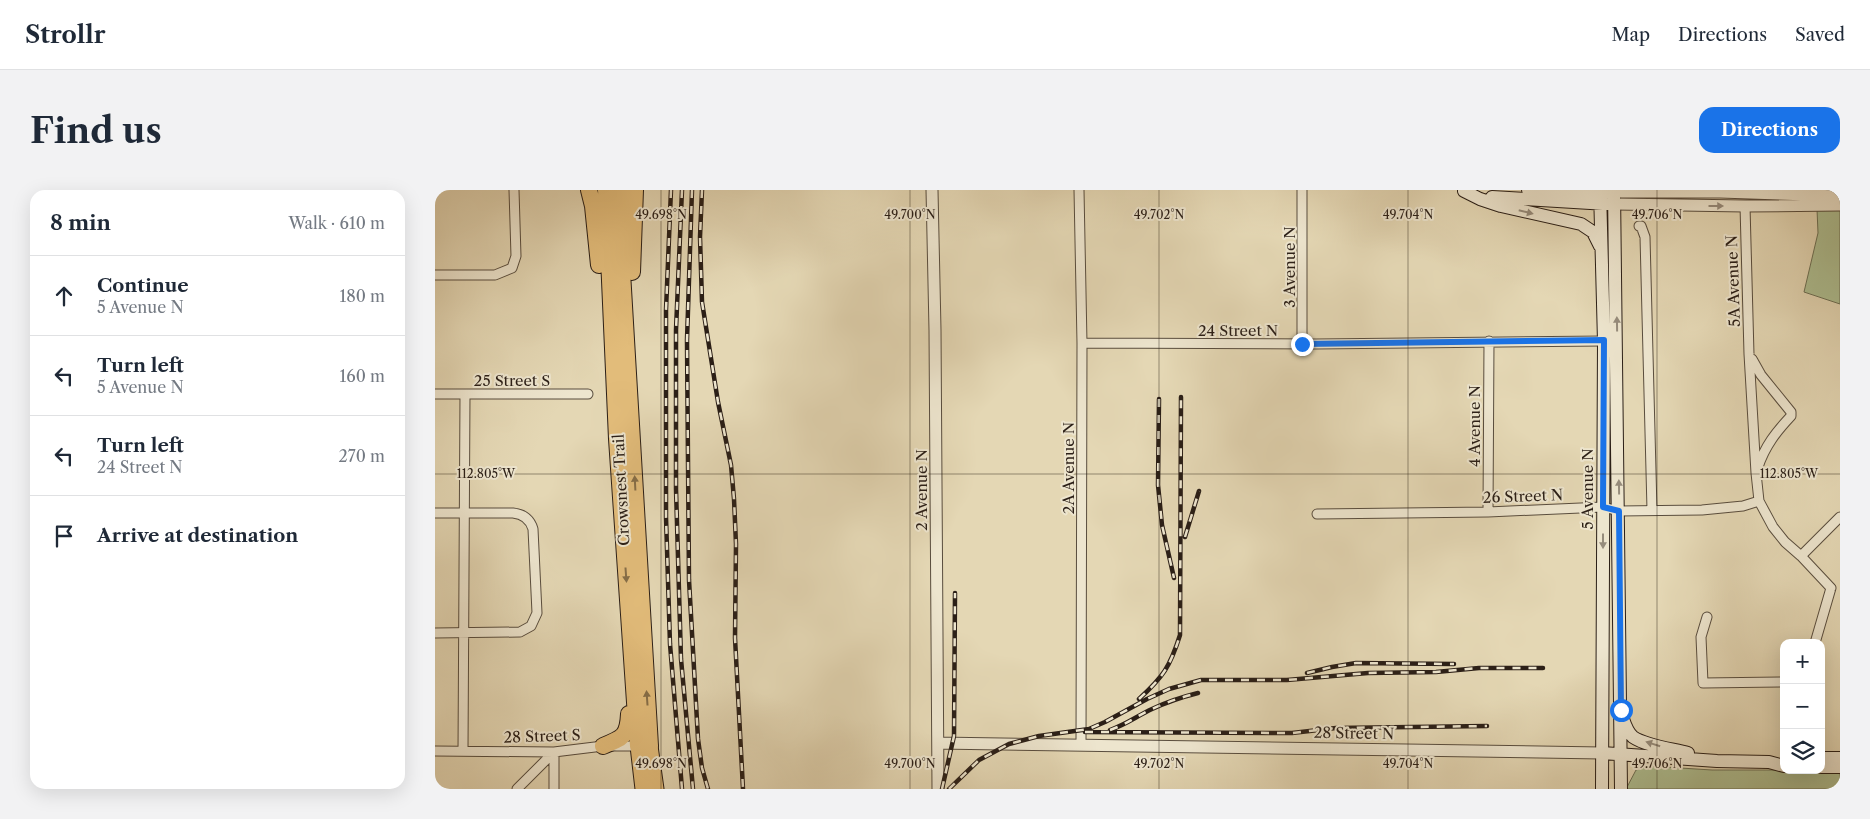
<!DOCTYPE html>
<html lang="en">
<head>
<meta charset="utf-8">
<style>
  body { margin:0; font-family:"Libre Caslon Text",serif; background:#f2f2f3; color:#1f2937 }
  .controls { position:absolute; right:15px; bottom:15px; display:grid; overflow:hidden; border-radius:10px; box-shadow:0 5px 20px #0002 }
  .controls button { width:45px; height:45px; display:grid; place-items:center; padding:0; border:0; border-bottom:1px solid #e0e1e3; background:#fff; color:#1f2937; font:25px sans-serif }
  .stop { position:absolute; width:15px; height:15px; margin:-11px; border:4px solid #1a73e8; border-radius:50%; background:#fff }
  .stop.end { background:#1a73e8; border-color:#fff; box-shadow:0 1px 5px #0008 }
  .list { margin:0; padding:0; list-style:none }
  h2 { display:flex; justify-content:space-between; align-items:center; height:65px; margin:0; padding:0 20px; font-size:21px }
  h2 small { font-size:16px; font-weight:400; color:#747a83 }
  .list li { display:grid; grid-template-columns:32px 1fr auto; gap:15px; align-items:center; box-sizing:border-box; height:80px; padding:0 20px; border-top:1px solid #e0e1e3 }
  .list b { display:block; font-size:19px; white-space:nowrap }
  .list p { margin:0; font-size:16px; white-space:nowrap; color:#747a83 }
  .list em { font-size:16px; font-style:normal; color:#747a83 }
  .icon { flex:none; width:28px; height:28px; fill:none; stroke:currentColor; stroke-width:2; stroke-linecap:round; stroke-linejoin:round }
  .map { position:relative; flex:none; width:1405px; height:599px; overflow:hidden; border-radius:15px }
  header { display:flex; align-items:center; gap:30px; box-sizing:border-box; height:70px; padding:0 25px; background:#fff; border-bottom:1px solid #e0e1e3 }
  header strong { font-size:24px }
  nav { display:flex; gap:28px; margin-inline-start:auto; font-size:18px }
  .intro { display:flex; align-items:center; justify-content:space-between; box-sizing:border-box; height:120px; padding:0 30px }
  h1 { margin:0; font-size:35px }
  .button { padding:12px 22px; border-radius:15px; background:#1a73e8; color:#fff; font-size:18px; font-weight:700 }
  main { display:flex; gap:30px; padding:0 30px }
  aside { flex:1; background:#fff; border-radius:15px; box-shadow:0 5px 20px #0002 }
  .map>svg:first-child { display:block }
</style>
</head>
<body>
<header>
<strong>Strollr</strong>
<nav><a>Map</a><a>Directions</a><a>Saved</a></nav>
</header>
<div class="intro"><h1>Find us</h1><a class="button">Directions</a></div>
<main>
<aside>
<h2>8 min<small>Walk · 610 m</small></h2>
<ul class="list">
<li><svg class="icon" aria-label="ahead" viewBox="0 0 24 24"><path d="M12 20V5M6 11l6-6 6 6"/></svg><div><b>Continue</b><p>5 Avenue N</p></div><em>180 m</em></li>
<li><svg class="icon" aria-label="left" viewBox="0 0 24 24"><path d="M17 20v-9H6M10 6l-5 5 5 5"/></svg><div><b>Turn left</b><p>5 Avenue N</p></div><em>160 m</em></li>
<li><svg class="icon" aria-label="left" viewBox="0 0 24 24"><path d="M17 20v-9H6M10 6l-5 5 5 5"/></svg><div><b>Turn left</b><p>24 Street N</p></div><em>270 m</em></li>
<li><svg class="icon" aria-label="arrive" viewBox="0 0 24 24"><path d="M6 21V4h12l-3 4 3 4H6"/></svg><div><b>Arrive at destination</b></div></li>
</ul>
</aside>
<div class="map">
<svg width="1405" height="599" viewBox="0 0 1405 599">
  <rect width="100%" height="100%" fill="#e4d7b4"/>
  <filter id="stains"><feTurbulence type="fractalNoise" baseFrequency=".004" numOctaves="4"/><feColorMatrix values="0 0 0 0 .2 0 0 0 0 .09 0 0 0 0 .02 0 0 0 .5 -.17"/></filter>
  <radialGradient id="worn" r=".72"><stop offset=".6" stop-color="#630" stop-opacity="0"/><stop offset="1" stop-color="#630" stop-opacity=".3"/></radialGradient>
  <path fill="#aebf92" stroke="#6c6f54" d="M 1382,19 L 1405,20 L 1405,114 L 1369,102 L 1383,43 Z
    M 1214,576 L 1277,580 L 1405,580 L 1405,599 L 1191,599 L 1201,580 Z"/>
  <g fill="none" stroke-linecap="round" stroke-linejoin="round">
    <g stroke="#594d3e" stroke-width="11">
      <path id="minor" d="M 644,0 L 647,153 L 646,555
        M 1310,16 L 1314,164 L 1321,283 L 1324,311 L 1338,337 L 1350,352 L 1366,366 L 1396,398
        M 1204,36 L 1206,36 L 1210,47 L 1217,320
        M 0,85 L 60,85 L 77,78 L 81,66 L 79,0
        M 647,153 L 881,154 L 1169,151
        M 867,154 L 867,0
        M 1317,169 L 1326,185 L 1356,222 L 1356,226 C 1341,242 1330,256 1323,277
        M 0,204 L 153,204
        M 1053,322 L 1054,151
        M 0,323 L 78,323 C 88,324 95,329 98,339 L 102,423 L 96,436 L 85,442 L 0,443
        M 882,324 L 1053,322 L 1168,317 L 1184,321 L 1267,320 L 1308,316 L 1324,311
        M 1366,366 L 1405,327
        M 1272,427 L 1266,447 L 1268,493 L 1349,492
        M 1380,453 L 1396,398
        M 0,561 L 119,562 L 168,556 L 205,556
        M 28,561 L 30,204
        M 82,599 L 119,562
        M 119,599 L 119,562"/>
    </g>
    <g stroke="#594d3e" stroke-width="13">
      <path id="tertiary" d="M 497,0 L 500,140 L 503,599
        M 1179,2 L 1285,2 L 1405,6
        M 1180,14 L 1310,16 L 1405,15
        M 503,553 L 1167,563"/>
    </g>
    <g stroke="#2b1f17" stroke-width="14">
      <path id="secondary" d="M 1093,0 L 1172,2
        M 1165,0 L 1169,151 L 1167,599
        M 1179,0 L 1186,599
        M 1029,1 L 1045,9 L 1066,16 L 1146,34 L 1158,42 L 1165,56
        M 1057,7 L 1172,14
        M 1188,529 C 1190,535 1193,543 1198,547 C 1211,556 1238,559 1253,563
        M 1167,563 L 1282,571 L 1334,572 L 1349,576
        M 1386,568 L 1405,568
        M 1386,577 L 1405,577"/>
    </g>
    <g stroke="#2b1f17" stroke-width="17">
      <path id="trunk" d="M 203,556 L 208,599
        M 215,556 L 221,599"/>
    </g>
    <g stroke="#2b1f17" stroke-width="18">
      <path id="motorway" d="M 154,0 L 158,16 L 164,75
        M 171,0 L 182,249 L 203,556
        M 184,0 L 187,82 L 215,556
        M 197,82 L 200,0
        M 168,556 C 188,548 193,546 194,524"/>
    </g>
    <use href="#minor" stroke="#ede5ce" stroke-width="9"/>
    <use href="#tertiary" stroke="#ede5ce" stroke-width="11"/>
    <use href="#secondary" stroke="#ede5ce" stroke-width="12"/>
    <use href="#trunk" stroke="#e2bc7a" stroke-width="15"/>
    <use href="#motorway" stroke="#e2bc7a" stroke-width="16"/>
    <g stroke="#2b1f17" stroke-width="4.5">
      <path id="rail" d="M 236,0 L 231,120 L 231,327 L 235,454 L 247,599
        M 247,0 L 241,140 L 241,299 L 246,469 L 258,599
        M 257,0 L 252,150 L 254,390 L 263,549 L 267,578 L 273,599
        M 267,0 L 265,47 L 267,112 L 283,212 L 296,275 L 299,309 L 301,354 L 300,448 L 308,599
        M 724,209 L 723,295 L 727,335 L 739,388
        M 750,347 L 764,301
        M 872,483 L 897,477 L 921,473 L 1019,474
        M 704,509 C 728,487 735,477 745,445 L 746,207
        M 675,540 C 692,534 702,526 717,519 C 732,512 747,507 763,503
        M 650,542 L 857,543 L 901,538 L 1052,536
        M 507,599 L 519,546 L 520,403
        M 514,599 L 544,570 L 574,554 L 604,546 L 654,539 L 670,532 L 712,509 L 734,499 L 766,490 L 852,490 L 933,483 L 1001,482 L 1044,478 L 1108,478"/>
    </g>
    <use href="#rail" stroke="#ede5ce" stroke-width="2.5" stroke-dasharray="8" stroke-linecap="butt"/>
  </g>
  <defs><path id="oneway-solid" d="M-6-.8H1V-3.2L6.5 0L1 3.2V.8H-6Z" transform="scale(1.25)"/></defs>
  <g fill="#968c7c">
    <use href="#oneway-solid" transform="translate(1281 16)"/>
    <use href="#oneway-solid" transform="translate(1091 22) rotate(14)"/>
    <use href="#oneway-solid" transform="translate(1182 134) rotate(-91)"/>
    <use href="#oneway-solid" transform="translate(1184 297) rotate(-91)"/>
    <use href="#oneway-solid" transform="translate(1168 351) rotate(90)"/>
    <use href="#oneway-solid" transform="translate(1218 554) rotate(-163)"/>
  </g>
  <g fill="#866e48">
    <use href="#oneway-solid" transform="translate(200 293) rotate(-93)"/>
    <use href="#oneway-solid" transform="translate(191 385) rotate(86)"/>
    <use href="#oneway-solid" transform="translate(212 508) rotate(-94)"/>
  </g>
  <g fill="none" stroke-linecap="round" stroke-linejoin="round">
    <path stroke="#1a73e8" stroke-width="6" d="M 867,154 L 1169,150 L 1168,317 L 1184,321 L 1186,520"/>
  </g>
  <path fill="none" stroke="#2b1f17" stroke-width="1" stroke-opacity="0.45" d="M 226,0 L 226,599M 475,0 L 475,599M 724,0 L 724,599M 973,0 L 973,599M 1222,0 L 1222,599M 0,284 L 1405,284"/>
  <g text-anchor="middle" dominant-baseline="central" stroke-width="4" stroke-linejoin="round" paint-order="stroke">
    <g font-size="15" fill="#2b1f17" stroke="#ede5ce">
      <text transform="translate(854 77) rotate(-90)">3 Avenue N</text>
      <text transform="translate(1298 91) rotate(-92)">5A Avenue N</text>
      <text x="803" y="140">24 Street N</text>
      <text x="77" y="190">25 Street S</text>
      <text transform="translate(1039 236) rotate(-90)">4 Avenue N</text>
      <text transform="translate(633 278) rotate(-90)">2A Avenue N</text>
      <text transform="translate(1152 299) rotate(-90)">5 Avenue N</text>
      <text transform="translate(186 300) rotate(-93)">Crowsnest Trail</text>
      <text transform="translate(486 300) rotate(-90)">2 Avenue N</text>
      <text transform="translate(1088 306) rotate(-2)">26 Street N</text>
      <text transform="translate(919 543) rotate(1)">28 Street N</text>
      <text transform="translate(107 546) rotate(-2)">28 Street S</text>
    </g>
  </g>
  <g font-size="12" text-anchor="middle" fill="#2b1f17" stroke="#ede5ce" stroke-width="4" stroke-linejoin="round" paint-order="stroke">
    <text x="226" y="29">49.698°N</text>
    <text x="475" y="29">49.700°N</text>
    <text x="724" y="29">49.702°N</text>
    <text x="973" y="29">49.704°N</text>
    <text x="1222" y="29">49.706°N</text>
    <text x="1354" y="288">112.805°W</text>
    <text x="51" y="288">112.805°W</text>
    <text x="226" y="578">49.698°N</text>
    <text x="475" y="578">49.700°N</text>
    <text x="724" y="578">49.702°N</text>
    <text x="973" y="578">49.704°N</text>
    <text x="1222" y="578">49.706°N</text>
  </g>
  <rect width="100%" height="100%" filter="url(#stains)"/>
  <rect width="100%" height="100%" fill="url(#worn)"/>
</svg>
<div class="controls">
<button>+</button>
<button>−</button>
<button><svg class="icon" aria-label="layers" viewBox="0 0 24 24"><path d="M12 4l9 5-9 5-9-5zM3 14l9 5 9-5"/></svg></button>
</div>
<div class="stop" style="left:1186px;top:520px"></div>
<div class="stop end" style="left:867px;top:154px"></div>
</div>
</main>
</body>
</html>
